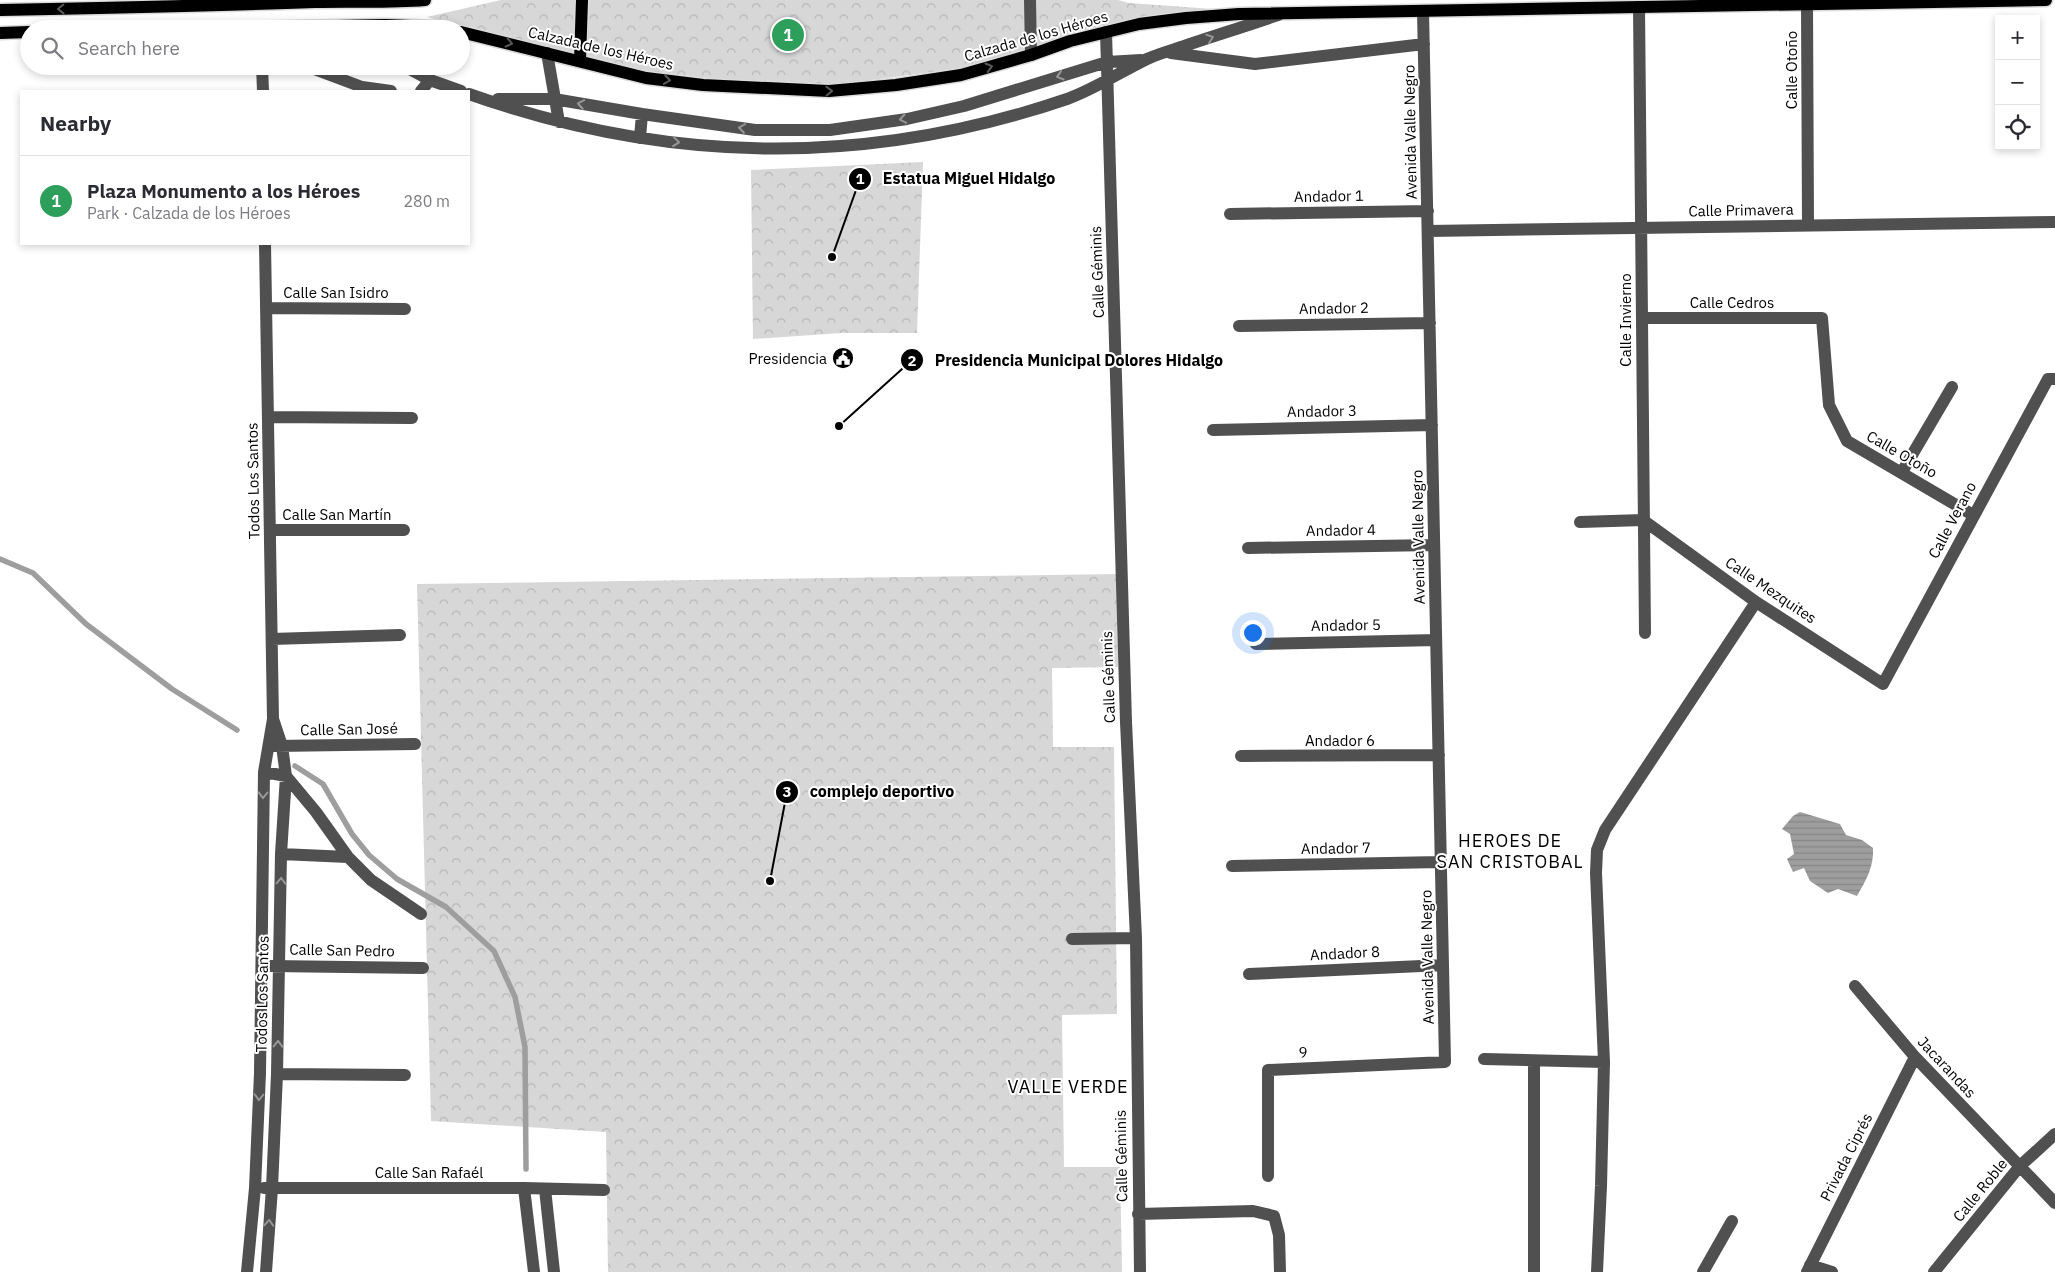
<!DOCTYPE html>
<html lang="en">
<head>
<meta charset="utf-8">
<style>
  body { margin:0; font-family:"IBM Plex Sans",sans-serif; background:#f7f7f7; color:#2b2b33 }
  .controls { position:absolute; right:15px; top:15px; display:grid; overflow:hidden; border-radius:0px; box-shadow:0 2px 8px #0003 }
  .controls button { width:45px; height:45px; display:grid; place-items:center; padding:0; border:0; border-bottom:1px solid #e1e1e2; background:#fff; color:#2b2b33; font:25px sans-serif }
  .you { position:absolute; left:1252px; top:632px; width:18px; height:18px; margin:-12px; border:4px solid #fff; border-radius:50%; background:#1a73e8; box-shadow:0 0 0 8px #1a73e833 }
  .badge { display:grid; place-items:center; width:32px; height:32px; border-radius:50%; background:#ea580c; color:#fff; font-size:16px; font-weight:700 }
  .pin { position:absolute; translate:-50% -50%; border:2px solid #fff; box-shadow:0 1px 5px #0006 }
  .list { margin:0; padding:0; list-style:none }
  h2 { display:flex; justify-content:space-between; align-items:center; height:65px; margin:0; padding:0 20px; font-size:21px }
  h2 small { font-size:16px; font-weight:400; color:#7c7c81 }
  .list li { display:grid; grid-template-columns:32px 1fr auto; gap:15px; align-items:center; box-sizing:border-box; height:90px; padding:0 20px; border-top:1px solid #e1e1e2 }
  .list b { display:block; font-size:19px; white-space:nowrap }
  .list p { margin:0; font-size:16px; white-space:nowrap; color:#7c7c81 }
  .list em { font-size:16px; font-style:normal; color:#7c7c81 }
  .icon { flex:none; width:28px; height:28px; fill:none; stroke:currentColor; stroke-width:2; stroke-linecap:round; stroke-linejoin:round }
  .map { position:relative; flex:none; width:2055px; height:1272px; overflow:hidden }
  .search { position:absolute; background:#fff; box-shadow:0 2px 8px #0003; left:20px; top:20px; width:450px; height:55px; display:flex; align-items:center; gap:12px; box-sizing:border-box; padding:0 18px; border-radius:28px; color:#7c7c81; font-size:19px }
  .panel { position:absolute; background:#fff; box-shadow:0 2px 8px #0003; left:20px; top:90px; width:450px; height:155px; border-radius:0px }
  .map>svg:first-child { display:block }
</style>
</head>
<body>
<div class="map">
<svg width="2055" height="1272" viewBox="0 0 2055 1272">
  <defs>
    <pattern id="park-crowns" width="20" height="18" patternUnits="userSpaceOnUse" patternTransform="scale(1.25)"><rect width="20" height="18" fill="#d7d7d7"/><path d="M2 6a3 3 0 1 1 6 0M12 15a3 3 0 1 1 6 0" fill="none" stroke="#b7b7b7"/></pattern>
    <pattern id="water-rules" width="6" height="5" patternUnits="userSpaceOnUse" patternTransform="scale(1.25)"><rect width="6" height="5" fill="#9e9e9e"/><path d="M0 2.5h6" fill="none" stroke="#868686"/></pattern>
  </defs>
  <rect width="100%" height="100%" fill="#fff"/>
  <path fill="url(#park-crowns)" d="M 501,0 L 1118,0 L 1129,3 L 1227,10 L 963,68 L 826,86 L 647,74 L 533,46 L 427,17 Z
    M 923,162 L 917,333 L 841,333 L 753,339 L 751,170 Z
    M 1117,574 L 1118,667 L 1052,668 L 1053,747 L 1114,747 L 1117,1014 L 1062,1015 L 1064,1167 L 1120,1167 L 1122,1272 L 608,1272 L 606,1132 L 431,1121 L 417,584 Z"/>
  <path fill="url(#water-rules)" d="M 1800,812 L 1840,824 L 1846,835 L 1862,840 L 1873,848 C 1874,867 1866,880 1857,896 L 1838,889 L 1828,893 L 1810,881 L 1804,868 L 1793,872 L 1787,859 L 1794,854 L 1790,834 L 1782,829 L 1793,816 Z"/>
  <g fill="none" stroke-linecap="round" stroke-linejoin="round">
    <path stroke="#9e9e9e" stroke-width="5.5" d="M 0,559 L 33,573 L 86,624 L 172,689 L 237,730
      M 295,766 L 323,784 L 352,834 L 369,855 L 397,879 L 446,907 L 494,951 L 515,997 L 525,1047 L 526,1169"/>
    <g stroke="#dbdbdb" stroke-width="15">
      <path id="major" d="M 0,10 C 105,8 210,6 315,2 C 352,1 388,3 425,0
        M 202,29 L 385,25 L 437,27 L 446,29
        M 461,32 L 646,78 L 703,85 L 829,91 L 896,85 L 961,75 L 1031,55 L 1070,41 L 1139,24 L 1186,18 L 1239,14 L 2046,0
        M 0,33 L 29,32
        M 580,60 L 582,0"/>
    </g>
    <path stroke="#505050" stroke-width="12" d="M 1030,0 L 1031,55
      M 1807,4 L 1808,226
      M 1639,7 L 1645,633
      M 1106,32 L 1126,722 L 1136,938 L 1140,1272
      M 547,53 L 559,122
      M 1171,53 L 1255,64 L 1424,44
      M 262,66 L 263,91
      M 306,66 L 362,87 L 391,91
      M 404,66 L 430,80 L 461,91
      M 421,91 L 430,80
      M 469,94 C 667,164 868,167 1067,99 C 1095,89 1120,72 1147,59 C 1160,53 1176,49 1190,44 C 1220,34 1249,25 1278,15
      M 498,99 L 554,99 L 642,114 L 755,130 L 830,130 L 907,119 L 964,106 L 1107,62 L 1141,60
      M 640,138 L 642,114
      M 1230,214 L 1428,211
      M 1428,231 L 2055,222
      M 266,308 L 405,309
      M 1642,318 L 1822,318 L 1829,405 L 1847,441 L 1973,515
      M 1239,326 L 1430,323
      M 268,417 L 412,418
      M 1213,430 L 1432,425
      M 1902,472 L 1952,387
      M 1580,522 L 1643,520 L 1756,602 L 1883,684 L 2048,379 L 2055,379
      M 270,530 L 404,530
      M 1248,548 L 1434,545
      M 272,639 L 400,635
      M 1256,644 L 1436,640
      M 275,746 L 415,744
      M 1241,756 L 1439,755
      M 264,772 L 286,776 L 316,812 L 348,857 L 371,880 L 421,914
      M 281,854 L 348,857
      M 1232,866 L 1441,862
      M 1072,939 L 1136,938
      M 271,966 L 423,968
      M 1249,974 L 1443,965
      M 1855,986 L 1915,1057 L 2055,1203
      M 1484,1059 L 1604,1062
      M 1534,1061 L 1534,1272
      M 277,1074 L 405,1075
      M 1268,1176 L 1268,1070 L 1445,1062 L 1423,11
      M 264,1188 L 524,1188 L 604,1190
      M 524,1188 L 534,1272
      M 545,1189 L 554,1272
      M 1138,1214 L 1253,1211 L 1274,1216 L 1279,1235 L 1280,1272
      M 1810,1265 L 1832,1272
      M 247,1272 L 255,1188 L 260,1073 L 264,772 L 273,719 L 265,244
      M 266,1272 L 272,1188 L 277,1074 L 281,854 L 286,776 L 282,746 L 273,719
      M 1597,1272 L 1601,1186 L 1604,1062 L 1596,873 L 1597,850 L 1605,830 L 1756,602
      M 1703,1272 L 1732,1221
      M 1807,1272 L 1915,1057
      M 1934,1272 L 2020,1166 L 2055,1134"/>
    <use href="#major" stroke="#000" stroke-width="12"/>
  </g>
  <defs><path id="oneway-chevron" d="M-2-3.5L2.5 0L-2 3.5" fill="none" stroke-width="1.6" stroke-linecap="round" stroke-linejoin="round" transform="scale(1.25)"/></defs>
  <g stroke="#595959">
    <use href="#oneway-chevron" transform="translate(61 9) rotate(179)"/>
    <use href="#oneway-chevron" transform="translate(509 43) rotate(13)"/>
    <use href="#oneway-chevron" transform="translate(989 67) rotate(-16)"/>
    <use href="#oneway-chevron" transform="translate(667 80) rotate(8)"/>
    <use href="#oneway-chevron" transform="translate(829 91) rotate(-2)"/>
  </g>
  <g stroke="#969696">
    <use href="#oneway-chevron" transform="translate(1210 38) rotate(-19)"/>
    <use href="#oneway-chevron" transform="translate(1060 76) rotate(163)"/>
    <use href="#oneway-chevron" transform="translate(581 104) rotate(-170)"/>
    <use href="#oneway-chevron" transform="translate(903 119) rotate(170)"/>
    <use href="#oneway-chevron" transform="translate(742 128) rotate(-172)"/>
    <use href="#oneway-chevron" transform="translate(676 142) rotate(6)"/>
    <use href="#oneway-chevron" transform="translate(263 795) rotate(91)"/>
    <use href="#oneway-chevron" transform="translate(281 881) rotate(-89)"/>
    <use href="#oneway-chevron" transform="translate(278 1044) rotate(-89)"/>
    <use href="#oneway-chevron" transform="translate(259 1097) rotate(92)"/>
    <use href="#oneway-chevron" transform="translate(269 1223) rotate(-86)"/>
  </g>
  <defs>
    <g id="civic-disc" transform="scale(1.125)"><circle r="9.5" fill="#000" stroke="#fff"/><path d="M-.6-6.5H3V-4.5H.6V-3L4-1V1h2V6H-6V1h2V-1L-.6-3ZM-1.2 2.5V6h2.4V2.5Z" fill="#fff"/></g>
  </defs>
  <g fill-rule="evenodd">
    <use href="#civic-disc" x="843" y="358"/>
  </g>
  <g text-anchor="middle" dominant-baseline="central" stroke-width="4" stroke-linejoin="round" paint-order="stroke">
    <g font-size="15" fill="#000" stroke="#fff">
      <text transform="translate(1036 36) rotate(-16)">Calzada de los Héroes</text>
      <text transform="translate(601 48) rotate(13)">Calzada de los Héroes</text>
      <text transform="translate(1791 70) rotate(-90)">Calle Otoño</text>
      <text transform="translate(1410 132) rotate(-91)">Avenida Valle Negro</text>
      <text transform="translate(1329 196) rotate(-1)">Andador 1</text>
      <text transform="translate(1741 210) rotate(-1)">Calle Primavera</text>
      <text transform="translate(1097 272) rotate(-92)">Calle Géminis</text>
      <text x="336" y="292">Calle San Isidro</text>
      <text x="1732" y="302">Calle Cedros</text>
      <text transform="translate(1334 308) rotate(-1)">Andador 2</text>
      <text transform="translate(1625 320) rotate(-90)">Calle Invierno</text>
      <text transform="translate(1322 411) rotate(-1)">Andador 3</text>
      <text transform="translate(1902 454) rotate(30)">Calle Otoño</text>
      <text transform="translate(253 481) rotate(-91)">Todos Los Santos</text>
      <text x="337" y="514">Calle San Martín</text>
      <text transform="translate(1952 520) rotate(-62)">Calle Verano</text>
      <text transform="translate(1341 530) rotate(-1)">Andador 4</text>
      <text transform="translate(1418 537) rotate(-91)">Avenida Valle Negro</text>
      <text transform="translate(1771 590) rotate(34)">Calle Mezquites</text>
      <text transform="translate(1346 625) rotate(-1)">Andador 5</text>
      <text transform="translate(1108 677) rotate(-92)">Calle Géminis</text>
      <text transform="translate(349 729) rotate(-1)">Calle San José</text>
      <text x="1340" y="740">Andador 6</text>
      <text transform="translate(1336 848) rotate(-1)">Andador 7</text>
      <text transform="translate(342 950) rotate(1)">Calle San Pedro</text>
      <text transform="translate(1345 953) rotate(-3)">Andador 8</text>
      <text transform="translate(1427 957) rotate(-91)">Avenida Valle Negro</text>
      <text transform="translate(262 994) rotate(-89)">Todos Los Santos</text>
      <text transform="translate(1303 1052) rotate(-2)">9</text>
      <text transform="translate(1947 1067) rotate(47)">Jacarandas</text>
      <text transform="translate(1121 1156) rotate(-91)">Calle Géminis</text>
      <text transform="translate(1846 1157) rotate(-63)">Privada Ciprés</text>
      <text x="429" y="1172">Calle San Rafaél</text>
      <text transform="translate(1980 1190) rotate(-51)">Calle Roble</text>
    </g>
    <g font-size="15" fill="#000" stroke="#fff" text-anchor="end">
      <text x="827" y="358">Presidencia</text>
    </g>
    <g font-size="18" letter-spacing="1" fill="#000" stroke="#fff">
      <text x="1510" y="840">HEROES DE<tspan x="1510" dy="21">SAN CRISTOBAL</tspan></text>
      <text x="1068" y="1086">VALLE VERDE</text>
    </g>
  </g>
  <path fill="none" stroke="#000" stroke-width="2" d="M832 257L860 179M839 426L912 360M770 881L787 792"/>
  <g fill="#000" stroke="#fff" stroke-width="2">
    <circle cx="832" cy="257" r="5"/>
    <circle cx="839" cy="426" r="5"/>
    <circle cx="770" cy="881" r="5"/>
    <circle cx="860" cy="179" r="12"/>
    <circle cx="912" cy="360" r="12"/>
    <circle cx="787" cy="792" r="12"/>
  </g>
  <g font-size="15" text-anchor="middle" font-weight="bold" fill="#fff">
    <text x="860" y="184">1</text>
    <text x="912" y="366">2</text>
    <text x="787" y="797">3</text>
  </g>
  <g font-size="16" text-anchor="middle" font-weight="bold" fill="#000" stroke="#fff" stroke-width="4" stroke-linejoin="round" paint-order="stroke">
    <text x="969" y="184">Estatua Miguel Hidalgo</text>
    <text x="1079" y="366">Presidencia Municipal Dolores Hidalgo</text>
    <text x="882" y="797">complejo deportivo</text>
  </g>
</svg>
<div class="controls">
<button>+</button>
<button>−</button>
<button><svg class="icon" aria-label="locate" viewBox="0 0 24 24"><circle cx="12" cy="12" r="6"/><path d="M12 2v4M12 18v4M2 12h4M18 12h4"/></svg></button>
</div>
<div class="you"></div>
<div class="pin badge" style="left:788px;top:35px;background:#2e9e5b">1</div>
<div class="search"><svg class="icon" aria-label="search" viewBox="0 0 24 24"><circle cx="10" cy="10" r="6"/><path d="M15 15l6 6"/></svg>Search here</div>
<section class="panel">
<h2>Nearby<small></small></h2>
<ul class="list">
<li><span class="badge" style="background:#2e9e5b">1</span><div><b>Plaza Monumento a los Héroes</b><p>Park · Calzada de los Héroes</p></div><em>280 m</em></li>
</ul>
</section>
</div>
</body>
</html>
